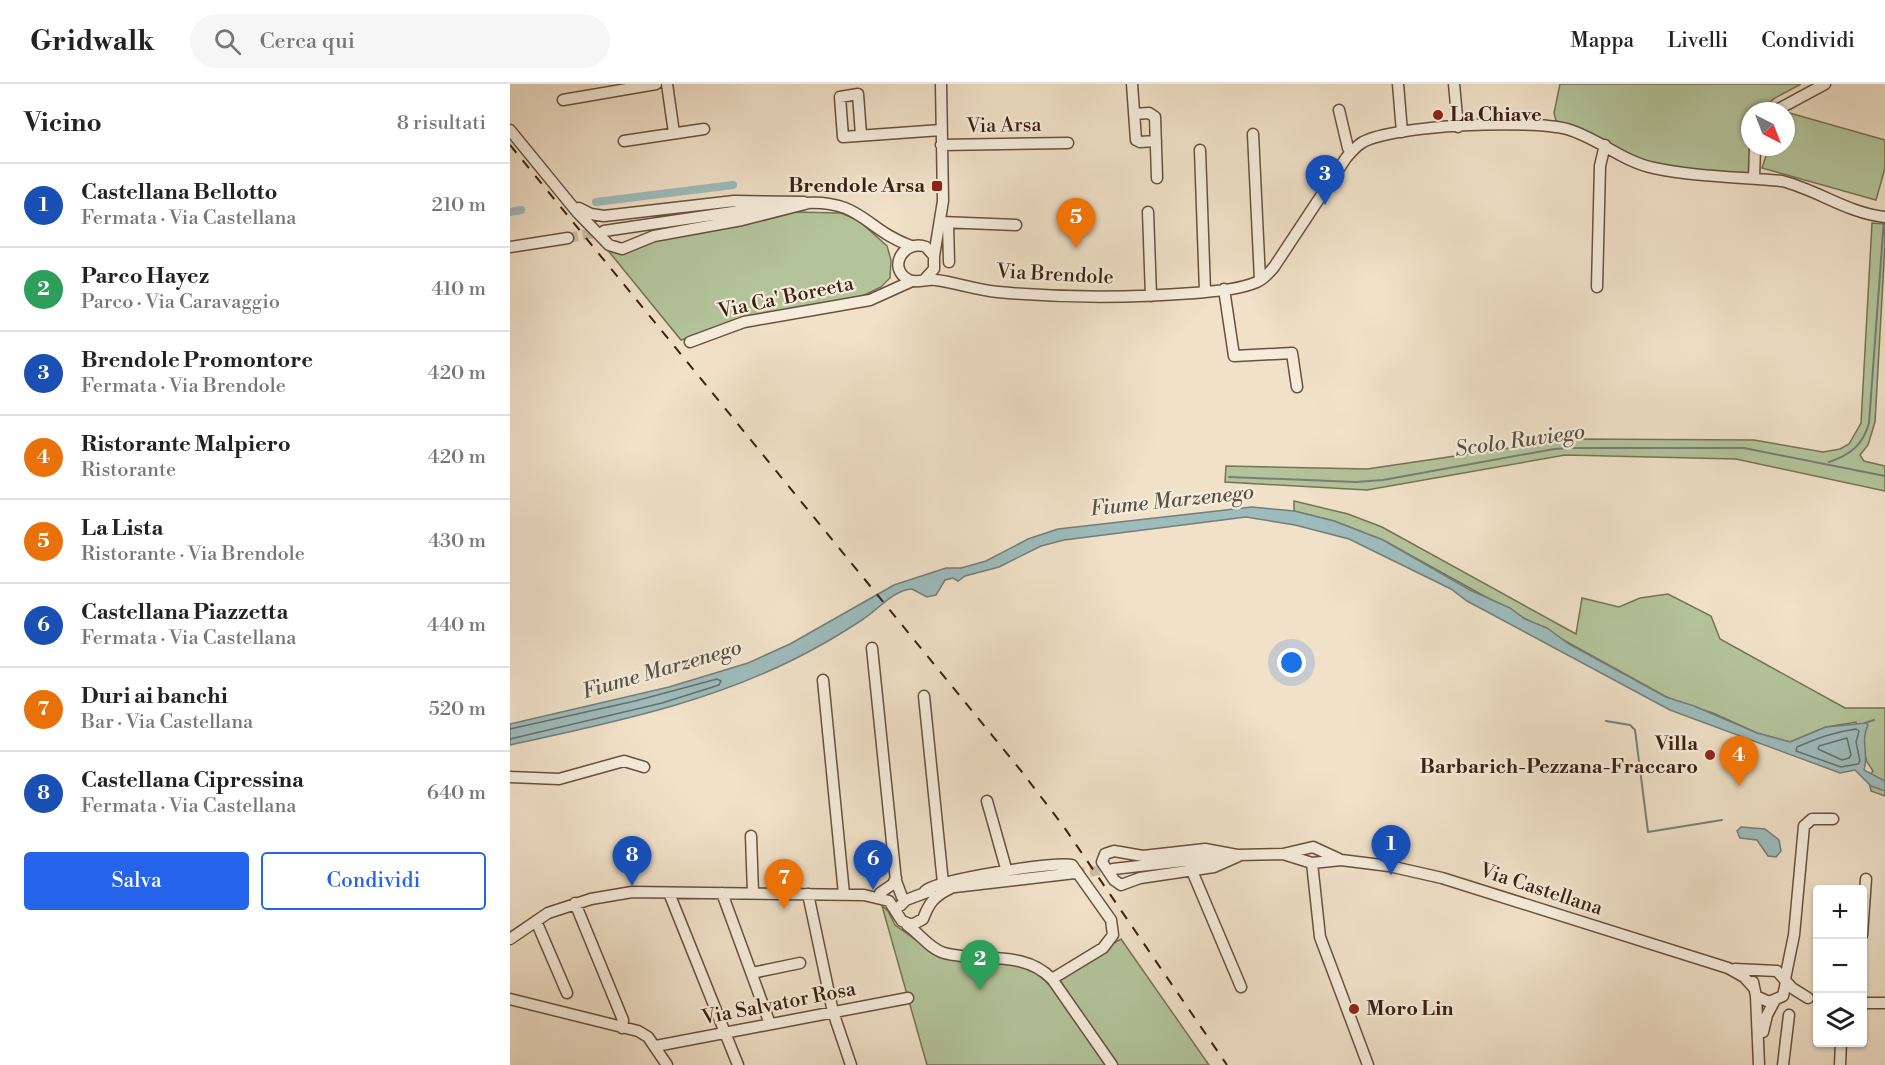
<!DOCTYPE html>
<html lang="it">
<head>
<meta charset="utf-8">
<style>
  body { margin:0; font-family:"Libre Bodoni",serif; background:#f6f6f6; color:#222 }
  .controls { position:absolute; right:18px; bottom:18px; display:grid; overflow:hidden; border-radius:6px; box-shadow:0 2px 4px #0004 }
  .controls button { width:54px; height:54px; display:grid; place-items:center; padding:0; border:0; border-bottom:2px solid #e0e0e0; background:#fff; color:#222; font:30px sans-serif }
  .compass { position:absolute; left:1231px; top:18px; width:54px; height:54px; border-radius:50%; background:#fff; box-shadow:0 2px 4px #0004; rotate:138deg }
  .you { position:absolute; left:782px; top:579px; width:21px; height:21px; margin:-15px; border:4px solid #fff; border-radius:50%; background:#1a73e8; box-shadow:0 0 0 9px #1a73e833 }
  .badge { display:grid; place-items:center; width:39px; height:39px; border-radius:50%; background:#2563eb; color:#fff; font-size:20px; font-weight:700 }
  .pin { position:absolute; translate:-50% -50px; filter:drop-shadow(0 2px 3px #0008) }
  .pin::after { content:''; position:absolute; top:32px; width:21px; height:18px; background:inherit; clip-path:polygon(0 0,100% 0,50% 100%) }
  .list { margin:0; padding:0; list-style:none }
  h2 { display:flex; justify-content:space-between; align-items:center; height:78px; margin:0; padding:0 24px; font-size:26px }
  h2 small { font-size:20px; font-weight:400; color:#767676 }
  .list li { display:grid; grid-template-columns:39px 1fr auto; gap:18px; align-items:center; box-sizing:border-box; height:84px; padding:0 24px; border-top:2px solid #e0e0e0 }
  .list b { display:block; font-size:22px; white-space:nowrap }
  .list p { margin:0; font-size:20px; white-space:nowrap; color:#767676 }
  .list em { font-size:20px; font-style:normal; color:#767676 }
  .actions { display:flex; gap:12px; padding:18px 24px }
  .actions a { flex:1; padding:14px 0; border:2px solid #2563eb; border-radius:6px; text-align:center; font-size:21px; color:#2563eb }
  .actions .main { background:#2563eb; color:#fff }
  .icon { flex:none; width:33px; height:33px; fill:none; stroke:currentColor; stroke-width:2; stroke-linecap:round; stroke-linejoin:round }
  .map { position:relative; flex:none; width:1375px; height:981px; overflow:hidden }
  header { display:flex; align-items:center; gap:36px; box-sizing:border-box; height:84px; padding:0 30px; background:#fff; border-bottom:2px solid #e0e0e0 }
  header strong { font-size:28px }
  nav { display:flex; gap:33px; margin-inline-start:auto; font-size:21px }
  .search { width:420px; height:54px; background:#f6f6f6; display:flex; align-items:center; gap:15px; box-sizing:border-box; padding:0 21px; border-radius:33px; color:#767676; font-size:22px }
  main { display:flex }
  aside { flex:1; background:#fff }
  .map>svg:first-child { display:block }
</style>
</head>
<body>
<header>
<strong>Gridwalk</strong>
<div class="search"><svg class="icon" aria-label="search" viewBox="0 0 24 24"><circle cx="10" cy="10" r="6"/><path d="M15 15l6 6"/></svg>Cerca qui</div>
<nav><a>Mappa</a><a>Livelli</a><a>Condividi</a></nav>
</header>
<main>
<aside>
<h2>Vicino<small>8 risultati</small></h2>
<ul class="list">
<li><span class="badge" style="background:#1a4fb4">1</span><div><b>Castellana Bellotto</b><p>Fermata · Via Castellana</p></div><em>210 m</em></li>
<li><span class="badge" style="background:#2e9e5b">2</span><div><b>Parco Hayez</b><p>Parco · Via Caravaggio</p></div><em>410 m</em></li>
<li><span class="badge" style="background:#1a4fb4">3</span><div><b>Brendole Promontore</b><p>Fermata · Via Brendole</p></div><em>420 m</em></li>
<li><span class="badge" style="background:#e8710a">4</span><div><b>Ristorante Malpiero</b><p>Ristorante</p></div><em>420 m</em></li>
<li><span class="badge" style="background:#e8710a">5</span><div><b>La Lista</b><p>Ristorante · Via Brendole</p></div><em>430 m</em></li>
<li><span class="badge" style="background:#1a4fb4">6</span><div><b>Castellana Piazzetta</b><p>Fermata · Via Castellana</p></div><em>440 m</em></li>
<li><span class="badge" style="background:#e8710a">7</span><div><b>Duri ai banchi</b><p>Bar · Via Castellana</p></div><em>520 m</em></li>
<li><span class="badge" style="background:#1a4fb4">8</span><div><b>Castellana Cipressina</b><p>Fermata · Via Castellana</p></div><em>640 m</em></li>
</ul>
<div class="actions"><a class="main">Salva</a><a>Condividi</a></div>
</aside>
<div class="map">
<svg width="1375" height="981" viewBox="0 0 1375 981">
  <rect width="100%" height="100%" fill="#f0e1c8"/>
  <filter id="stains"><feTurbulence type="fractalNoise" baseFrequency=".00333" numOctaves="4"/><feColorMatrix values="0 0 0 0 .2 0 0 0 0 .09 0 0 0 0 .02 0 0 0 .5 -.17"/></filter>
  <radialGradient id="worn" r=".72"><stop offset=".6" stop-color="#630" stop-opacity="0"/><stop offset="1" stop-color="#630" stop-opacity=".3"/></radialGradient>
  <path fill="#b3c49b" stroke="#787256" stroke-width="1.5" d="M 1050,0 L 1291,0 L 1263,15 L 1253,27 L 1240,27 L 1240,87 L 1238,90 C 1204,87 1168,89 1136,78 C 1104,68 1079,47 1046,37 L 1044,29 Z
    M 1276,28 L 1375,56 L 1375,84 L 1366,116 L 1252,84 L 1259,63 L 1276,63 Z
    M 283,128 L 331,129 L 348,136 L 377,162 L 381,176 L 380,194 L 371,203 L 344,216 L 234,235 L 171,256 L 96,164 L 224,141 L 226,143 Z
    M 1362,139 L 1375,140 L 1375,160 L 1365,338 L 1358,361 L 1350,371 L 1354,377 L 1375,382 L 1375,407 L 1226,375 L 1055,371 L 857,406 L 715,398 L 716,382 L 857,385 L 1061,355 L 1244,356 L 1313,368 L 1330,365 L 1339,360 L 1351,339 Z
    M 784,417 L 838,430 L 872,443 L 1066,550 L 1072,514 L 1109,523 L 1130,514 L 1158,510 L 1201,532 L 1210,555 L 1335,624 L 1375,624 L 1375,712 L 1361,707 L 1358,694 L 1363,687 L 1357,678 L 1346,638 L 1316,643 L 1280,658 L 1247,649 L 1203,629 L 1162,616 L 873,456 L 824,437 L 784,427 Z
    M 372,822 L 378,827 L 385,841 L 427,871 L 509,880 C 547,894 573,948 595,981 L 417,981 Z
    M 611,855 L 699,981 L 606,981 L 547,892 Z"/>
  <path fill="#9dbcbd" stroke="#767e78" stroke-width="1.5" d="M 742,423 L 784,427 L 824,437 L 873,456 L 960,506 L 1000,524 L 1015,535 L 1037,544 L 1059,560 L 1156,613 L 1184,622 L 1247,649 L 1280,658 L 1316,643 L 1356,639 L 1358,641 C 1350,657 1359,671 1354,686 L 1375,697 L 1375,707 L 1361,702 L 1345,686 L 1330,689 L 1160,626 L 957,517 L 941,505 L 839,455 L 785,441 L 736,433 L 554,456 L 531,462 L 489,483 L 455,492 L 448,497 L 443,494 L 435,496 L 426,511 L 417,513 L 402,505 C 383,506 368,526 352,536 C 338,545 324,554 309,562 C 214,616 106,638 0,661 L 0,640 L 159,603 L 238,579 L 280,560 L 384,501 L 436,484 L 451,484 L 476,477 L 518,455 L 548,445 Z
    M 1231,743 L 1255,745 L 1269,756 L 1271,767 L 1266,773 L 1258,772 L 1247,756 L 1230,754 L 1227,747 Z"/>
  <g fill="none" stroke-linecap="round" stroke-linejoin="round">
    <path stroke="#6c6e66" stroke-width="1.5" d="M 0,645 L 125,617 L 207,595 L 211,597 L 209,601 L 152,619 L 0,655
      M 1346,645 L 1349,647 L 1346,658 L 1350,677 L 1348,680 L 1331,683 L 1286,667 L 1287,663 C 1308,654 1324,648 1346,645 Z
      M 1337,654 L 1341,671 L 1339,674 L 1332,676 L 1308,665 L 1309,662 Z"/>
    <path stroke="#767e78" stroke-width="2" d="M 1319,378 C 1340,371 1353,361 1359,339 L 1374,135
      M 719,393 L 846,398 L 873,396 L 1044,365 L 1061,364 L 1234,364 L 1375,392
      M 1096,637 L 1120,641 L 1125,646 L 1138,748 L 1212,736
      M 1355,639 L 1364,636"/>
    <path stroke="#9dbcbd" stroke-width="8" d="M 86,118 L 223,101
      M 0,128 L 11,126"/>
    <path stroke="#ccbba3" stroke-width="10" stroke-dasharray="10 5" stroke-linecap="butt" d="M 58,154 L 94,147
      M 565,789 L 603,785"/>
    <g stroke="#69513e" stroke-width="13">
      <path id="minor" d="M 157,0 L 164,49
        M 622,0 L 626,56 L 630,58 L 646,57
        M 888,0 L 892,48
        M 944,0 L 948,43
        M 53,16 L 146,0
        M 829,26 L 838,64 L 841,68
        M 1265,27 L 1315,0
        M 624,30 L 639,29 L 645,33 L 647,94
        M 0,46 L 67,128 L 99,161 L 112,165 L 144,152 L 232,136 L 299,119
        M 743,50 L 750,196
        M 351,51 L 348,10 L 330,13 L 333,53 L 431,46
        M 114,57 L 194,45
        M 431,61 L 558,59
        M 690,66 L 695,208
        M 1244,94 L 1245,63
        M 294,119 C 351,115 356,146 401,162
        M 69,124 L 81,130 L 94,132 L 224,117 L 294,118
        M 638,128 L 641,212
        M 431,138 L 506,141
        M 438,140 L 439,178
        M 94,147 L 263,122
        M 0,163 L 58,154
        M 424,172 L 433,117 L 431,0
        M 414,196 L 424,185 L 424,172 L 416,163 C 394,155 376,184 399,196 C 408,200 416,194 426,196 C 447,199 467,206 488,208 C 553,214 619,214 684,209 C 705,207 728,206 747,198 C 754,195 759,189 764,183 L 836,74 C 841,68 846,62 853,58 C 885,41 1020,35 1057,45 C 1088,54 1113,78 1144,84 C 1186,93 1230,93 1272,97 C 1308,106 1337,129 1375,133
        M 1087,203 L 1090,82 L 1095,61
        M 714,205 L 724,272 L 782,269 L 787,303
        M 180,258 L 234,238 L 360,216 L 402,197
        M 362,564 L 386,797 L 392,813
        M 313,596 L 334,810
        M 414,612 L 433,799
        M 0,693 L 49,695 L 114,677 L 134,683
        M 477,717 L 497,788
        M 241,752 L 243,809
        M 773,770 L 802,779 L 831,776 L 879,782 L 932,794 L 1218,884 L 1234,893 L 1243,903
        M 727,771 L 695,765 L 633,772 L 604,767 L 595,770 L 592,778 L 604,796 L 611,801 L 630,794 L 704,783 L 731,771
        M 802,779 L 810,853 L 858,981
        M 603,785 L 727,771 L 773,770 L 803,763 L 829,775
        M 682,787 L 731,903
        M 436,804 L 565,789
        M 415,807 C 425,796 546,777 562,781 L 601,836 L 603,851 L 593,864 L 542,895
        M 159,809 L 228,981
        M 212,809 L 260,940
        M 370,809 L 383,800 L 386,794
        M 298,810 L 323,928 L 341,981
        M 65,819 L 113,936 L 112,944
        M 390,822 L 396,816 L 420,807
        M 26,837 L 57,909
        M 397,841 C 409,849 420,865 434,869 C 471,879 513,865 542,895 L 602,981
        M 1352,851 L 1356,795
        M 0,855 L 38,829 L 81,815 L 122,808 L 354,811 L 379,817 L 392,837 L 402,841 L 413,835 C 419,819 424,812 441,804
        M 1225,885 L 1267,887 L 1282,904 L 1298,914
        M 242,889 L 290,879
        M 1275,895 L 1284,851 L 1294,742 L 1302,735 L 1323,735
        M 1243,898 L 1246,912 L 1259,918 L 1273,912 L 1276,898
        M 1246,912 L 1249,981
        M 0,915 L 128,947 L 138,953 L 157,981
        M 1352,919 L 1375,919
        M 1253,948 L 1257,931 L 1264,918
        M 146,962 L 398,914
        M 1273,981 L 1279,931
        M 1330,981 L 1331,958"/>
    </g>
    <use href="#minor" stroke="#f5ecdb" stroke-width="10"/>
    <path stroke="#3c2110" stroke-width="2" stroke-dasharray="10 10" stroke-linecap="butt" d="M 0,61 L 512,688 L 554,743 L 717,981"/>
  </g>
  <g fill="#8f2418" stroke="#f5ecdb" stroke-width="2">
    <circle cx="928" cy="31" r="6"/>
    <rect x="421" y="96" width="12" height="12" rx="3"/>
    <circle cx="1200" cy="671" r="6"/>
    <circle cx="844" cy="925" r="6"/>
  </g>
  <g text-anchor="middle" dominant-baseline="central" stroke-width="4.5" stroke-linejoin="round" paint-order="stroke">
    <g font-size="20" font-weight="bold" fill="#3c2110" stroke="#f5ecdb" text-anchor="start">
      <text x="940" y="31">La Chiave</text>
      <text x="415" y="102" text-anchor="end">Brendole Arsa</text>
      <text x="1188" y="660" text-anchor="end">Villa<tspan x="1188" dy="23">Barbarich-Pezzana-Fraccaro</tspan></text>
      <text x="856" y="925">Moro Lin</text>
    </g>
    <g font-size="20" fill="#3c2110" stroke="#f5ecdb">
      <text transform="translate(494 42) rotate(-1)">Via Arsa</text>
      <text transform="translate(545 191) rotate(3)">Via Brendole</text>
      <text transform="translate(276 214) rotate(-12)">Via Ca' Boreeta</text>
      <text transform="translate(1031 806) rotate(18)">Via Castellana</text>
      <text transform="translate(269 920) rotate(-11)">Via Salvator Rosa</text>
    </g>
    <g font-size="21" font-style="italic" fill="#595044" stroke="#f5ecdb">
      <text transform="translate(1010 357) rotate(-8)">Scolo Ruviego</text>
      <text transform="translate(662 417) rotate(-6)">Fiume Marzenego</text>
      <text transform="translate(152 586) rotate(-16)">Fiume Marzenego</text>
    </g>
  </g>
  <rect width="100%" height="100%" filter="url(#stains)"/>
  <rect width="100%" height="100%" fill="url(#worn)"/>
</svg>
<div class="controls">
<button>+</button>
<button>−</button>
<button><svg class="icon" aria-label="layers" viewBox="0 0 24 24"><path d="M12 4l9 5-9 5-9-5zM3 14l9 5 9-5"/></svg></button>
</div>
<svg class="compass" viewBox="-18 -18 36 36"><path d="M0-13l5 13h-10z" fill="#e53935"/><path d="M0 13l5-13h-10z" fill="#767676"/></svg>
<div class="you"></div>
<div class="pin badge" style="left:881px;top:791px;background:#1a4fb4">1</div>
<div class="pin badge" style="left:470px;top:906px;background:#2e9e5b">2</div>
<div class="pin badge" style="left:815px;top:121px;background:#1a4fb4">3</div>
<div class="pin badge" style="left:1229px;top:702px;background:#e8710a">4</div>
<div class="pin badge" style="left:566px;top:164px;background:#e8710a">5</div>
<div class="pin badge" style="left:363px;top:806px;background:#1a4fb4">6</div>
<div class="pin badge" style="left:274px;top:825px;background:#e8710a">7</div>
<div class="pin badge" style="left:122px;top:802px;background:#1a4fb4">8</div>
</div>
</main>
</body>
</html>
